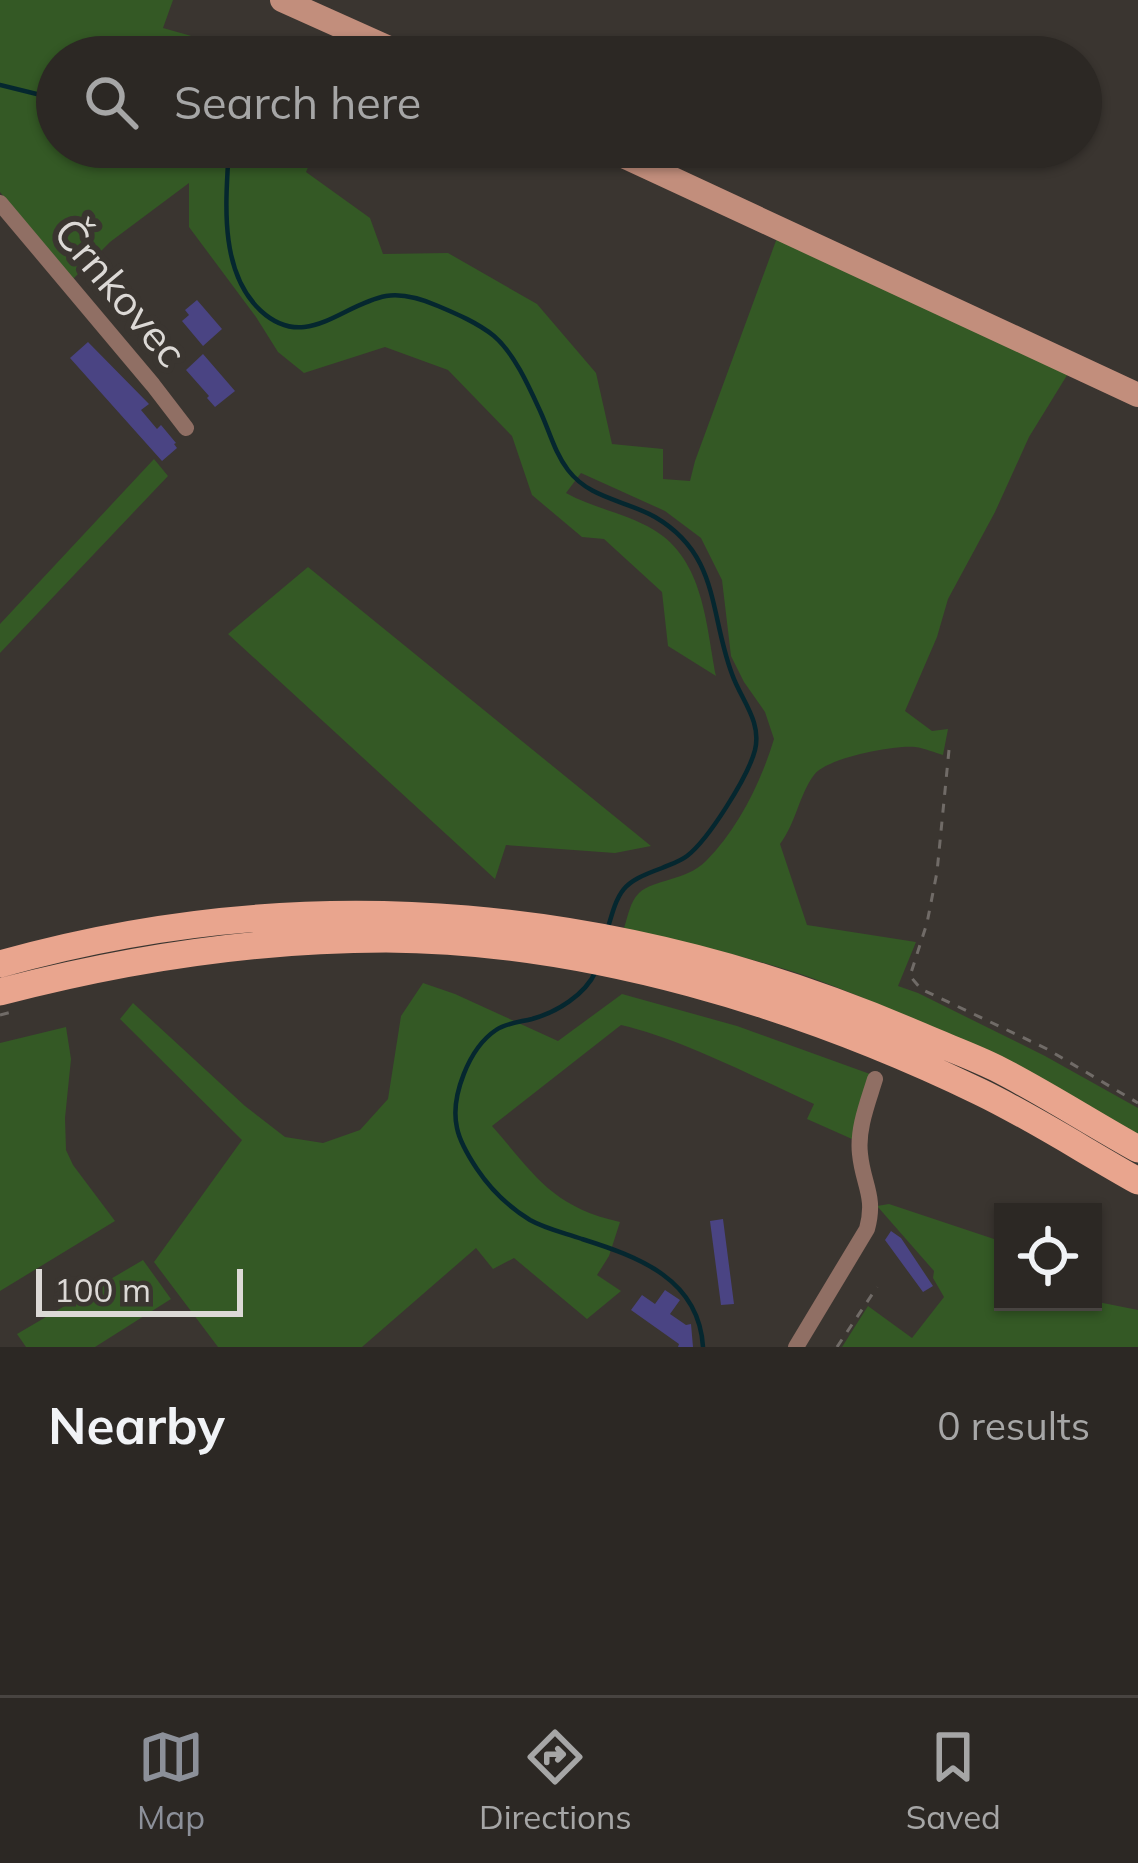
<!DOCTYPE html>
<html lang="en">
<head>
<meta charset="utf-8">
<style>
  body { margin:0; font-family:Mulish,sans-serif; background:#34302c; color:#f1f3f6 }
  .controls { position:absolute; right:36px; bottom:36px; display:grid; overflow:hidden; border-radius:0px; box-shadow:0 3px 9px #0004 }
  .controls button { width:108px; height:108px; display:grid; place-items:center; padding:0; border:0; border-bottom:3px solid #484441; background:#2c2824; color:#f1f3f6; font:60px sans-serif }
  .scale { position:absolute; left:36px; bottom:30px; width:207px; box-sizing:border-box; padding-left:12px; border:6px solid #dcd9d6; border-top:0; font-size:33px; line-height:42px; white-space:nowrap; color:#dcd9d6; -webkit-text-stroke:9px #3a3530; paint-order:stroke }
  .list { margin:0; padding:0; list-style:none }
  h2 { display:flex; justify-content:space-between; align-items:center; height:156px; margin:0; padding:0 48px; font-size:51px }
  h2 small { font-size:39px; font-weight:400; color:#a6a6a6 }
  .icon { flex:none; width:66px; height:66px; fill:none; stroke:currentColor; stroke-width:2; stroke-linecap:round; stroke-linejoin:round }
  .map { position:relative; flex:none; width:1138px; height:1347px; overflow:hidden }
  .search { position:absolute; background:#2c2824; box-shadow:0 3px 9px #0004; left:36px; right:36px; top:36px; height:132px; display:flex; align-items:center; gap:30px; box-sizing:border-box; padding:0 42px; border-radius:66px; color:#a6a6a6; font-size:45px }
  .sheet { height:348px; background:#2c2824 }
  nav { display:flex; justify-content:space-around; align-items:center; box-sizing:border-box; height:168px; border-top:3px solid #484441; background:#2c2824; font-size:33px; color:#a6a6a6 }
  nav a { display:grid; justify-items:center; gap:6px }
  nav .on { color:#8c9099 }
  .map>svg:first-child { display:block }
</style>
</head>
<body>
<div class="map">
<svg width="1138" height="1347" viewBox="0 0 1138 1347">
  <rect width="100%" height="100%" fill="#3a3530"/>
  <path fill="#345925" d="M 0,0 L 173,0 L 163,28 L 234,48 L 237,57 L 57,57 L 57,147 L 317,147 L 306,172 L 370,218 L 383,254 L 448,253 L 537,304 L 596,373 L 612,444 L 663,449 L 663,479 L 690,481 L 695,461 L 777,238 L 1069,372 L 1029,437 L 995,512 L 948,599 L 937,637 L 905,711 L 932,731 L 948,729 L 943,755 C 935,753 925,748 915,747 C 894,745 826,758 814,775 C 799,795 796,823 780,844 L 807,925 L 916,942 L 898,986 L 918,993 L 1045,1056 L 1138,1108 L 1138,1136 C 1031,1081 926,1019 812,978 C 751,957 687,943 624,928 C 628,916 630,902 639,893 C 654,879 686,881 706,861 C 738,829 761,782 774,739 L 765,712 L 744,682 L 731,656 L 722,580 L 701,538 L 665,511 L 581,473 L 566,493 C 593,508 628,514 654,530 C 704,560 706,625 716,676 L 668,646 L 662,592 L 604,539 L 582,537 L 532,495 L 512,436 L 448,370 L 385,347 L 304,373 L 278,352 L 256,317 L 189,227 L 189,183 L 110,242 L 73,279 L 0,192 Z
    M 154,459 L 168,476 L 0,653 L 0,624 Z
    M 308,567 L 651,846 L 615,853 L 506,845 L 495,879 L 228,634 Z
    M 423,983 L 455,994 L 558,1041 L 622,994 L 737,1026 L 870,1074 L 852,1139 L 807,1119 L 814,1104 C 756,1078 682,1039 621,1025 L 492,1126 C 536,1176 551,1206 620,1222 L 609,1256 L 597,1275 L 621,1291 L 587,1319 L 514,1258 L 493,1269 L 476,1248 L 362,1347 L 218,1347 L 154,1262 L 242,1140 L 120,1019 L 133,1003 L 245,1106 L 285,1137 L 323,1143 L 360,1130 L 388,1099 L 401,1016 Z
    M 66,1027 L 71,1059 L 65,1118 L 66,1150 L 73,1165 L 115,1221 L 0,1291 L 0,1043 Z
    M 889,1204 L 1003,1242 L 1003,1302 L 1093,1301 L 1138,1310 L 1138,1347 L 842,1347 L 868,1306 L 912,1338 L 944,1297 L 933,1278 L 934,1271 L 877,1206 Z
    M 143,1260 L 171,1299 L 95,1347 L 26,1347 L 17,1334 Z"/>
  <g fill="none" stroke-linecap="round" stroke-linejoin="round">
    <path stroke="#05272f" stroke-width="4.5" d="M 0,85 L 57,99
      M 229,147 C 226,200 218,271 261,311 C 306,352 342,304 386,296 C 404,293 422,299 438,306 C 457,314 478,323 494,336 C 515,354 530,389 541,413 C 550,433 555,453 568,470 C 590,499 625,500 655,517 C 720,555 709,613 732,674 C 741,700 762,721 755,750 C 748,777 708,840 687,856 C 679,862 671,864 662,868 C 621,883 619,889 607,931
      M 596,971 C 585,995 557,1012 532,1019 C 520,1022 506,1023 496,1030 C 469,1048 450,1097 457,1128 C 460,1143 469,1157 477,1169 C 491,1190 509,1207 530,1220 C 546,1229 565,1233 582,1239 C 639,1257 699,1279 703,1347"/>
  </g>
  <path fill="#4a4483" d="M 197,300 L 222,329 L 203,346 L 182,321 L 189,315 L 185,310 Z
    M 88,342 L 149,404 L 141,410 L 157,429 L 161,425 L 176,443 L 174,444 L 177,448 L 162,461 L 70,358 Z
    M 203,354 L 235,391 L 215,407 L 207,398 L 209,396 L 186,370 Z
    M 723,1219 L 734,1304 L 721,1305 L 710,1221 Z
    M 891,1231 L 901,1238 L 933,1286 L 923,1292 L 885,1240 Z
    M 665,1290 L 680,1300 L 670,1314 L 686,1325 L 691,1324 L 693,1347 L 678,1347 L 679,1344 L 631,1310 L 642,1295 L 655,1304 Z"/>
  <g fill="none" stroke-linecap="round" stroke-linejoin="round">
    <path stroke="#706b67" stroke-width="3" stroke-dasharray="9 9" stroke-linecap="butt" d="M 949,750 L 937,872 L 927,923 L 910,976 L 921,989 L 1047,1049 L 1138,1103
      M 0,1015 L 16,1011
      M 837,1347 L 877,1287"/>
    <path stroke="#906f64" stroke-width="16" d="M 0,203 L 153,385 L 186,428
      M 796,1347 L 867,1229 C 876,1196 863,1185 860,1154 C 857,1129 868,1102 875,1079"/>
    <path stroke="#c28e7c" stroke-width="24" d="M 282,0 L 409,57
      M 604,147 L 1138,395"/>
    <path stroke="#e9a58e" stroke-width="27" d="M 0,964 C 312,876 626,908 921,1036 C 946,1047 972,1056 996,1068 C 1045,1093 1091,1123 1138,1149
      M 0,992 C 126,959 255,939 386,939 C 587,940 800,1005 980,1092 C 1034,1118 1086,1152 1138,1181"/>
  </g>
  <g text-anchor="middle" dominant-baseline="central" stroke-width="12" stroke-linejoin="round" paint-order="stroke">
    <g font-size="42" fill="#dcd9d6" stroke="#3a3530">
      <text transform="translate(121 292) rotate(50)">Črnkovec</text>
    </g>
  </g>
</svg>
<div class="controls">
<button><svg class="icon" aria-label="locate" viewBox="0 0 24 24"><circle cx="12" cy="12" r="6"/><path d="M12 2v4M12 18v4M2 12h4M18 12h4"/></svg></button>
</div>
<div class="scale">100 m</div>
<div class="search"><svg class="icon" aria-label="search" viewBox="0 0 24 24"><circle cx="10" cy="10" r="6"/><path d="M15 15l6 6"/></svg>Search here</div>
</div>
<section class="sheet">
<h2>Nearby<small>0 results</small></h2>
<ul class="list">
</ul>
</section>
<nav>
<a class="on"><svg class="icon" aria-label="map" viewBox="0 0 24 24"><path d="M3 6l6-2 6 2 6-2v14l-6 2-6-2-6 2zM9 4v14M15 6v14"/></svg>Map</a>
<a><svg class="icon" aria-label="directions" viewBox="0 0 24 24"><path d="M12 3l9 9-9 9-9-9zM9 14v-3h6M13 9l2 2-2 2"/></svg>Directions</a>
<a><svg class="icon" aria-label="saved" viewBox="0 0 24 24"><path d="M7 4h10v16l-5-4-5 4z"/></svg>Saved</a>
</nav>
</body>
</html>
